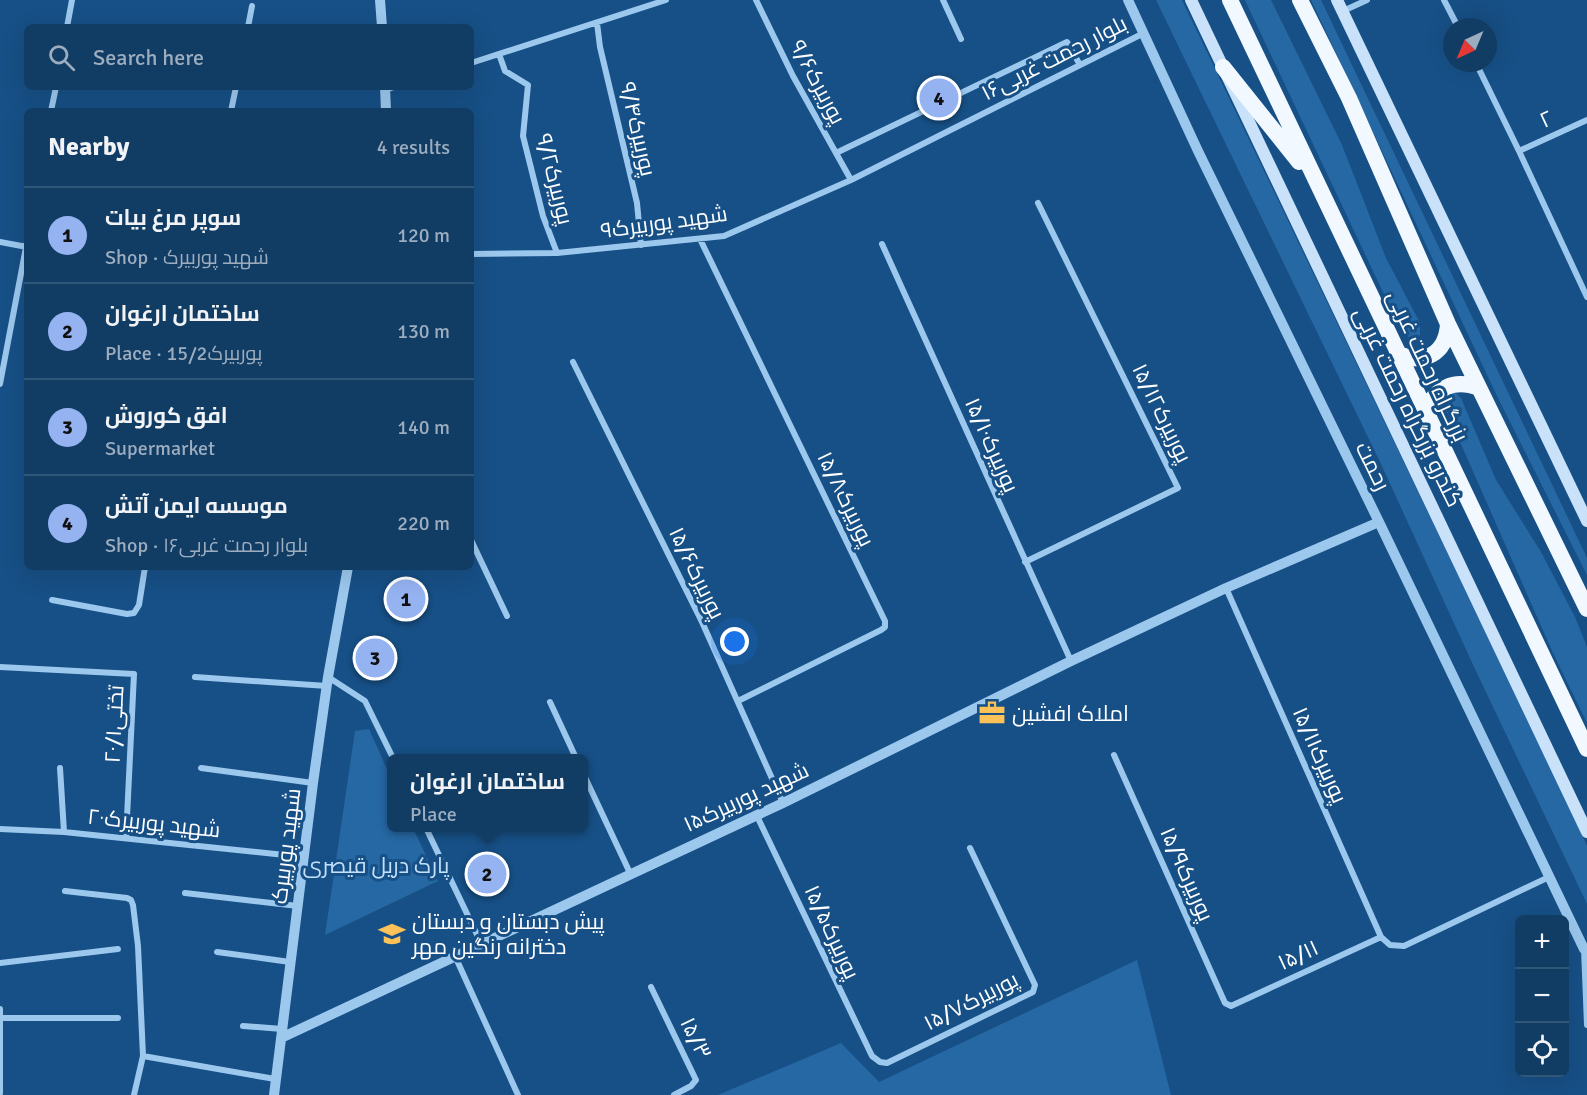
<!DOCTYPE html>
<html lang="en">
<head>
<meta charset="utf-8">
<style>
  body { margin:0; font-family:Signika,Cairo,sans-serif; background:#1a436a; color:#f1f3f6 }
  .controls { position:absolute; right:18px; bottom:18px; display:grid; overflow:hidden; border-radius:9px; box-shadow:0 6px 24px #0002 }
  .controls button { width:54px; height:54px; display:grid; place-items:center; padding:0; border:0; border-bottom:2px solid #305678; background:#113c64; color:#f1f3f6; font:30px sans-serif }
  .compass { position:absolute; left:1443px; top:18px; width:54px; height:54px; border-radius:50%; background:#113c64; box-shadow:0 6px 24px #0002; rotate:224deg }
  .you { position:absolute; left:735px; top:642px; width:21px; height:21px; margin:-15px; border:4px solid #fff; border-radius:50%; background:#1a73e8; box-shadow:0 0 0 9px #1a73e833 }
  .badge { display:grid; place-items:center; width:39px; height:39px; border-radius:50%; background:#95b2f1; color:#111; font-size:20px; font-weight:700 }
  .pin { position:absolute; translate:-50% -50%; border:3px solid #fff; box-shadow:0 2px 6px #0006 }
  .popup { position:absolute; left:387px; top:754px; width:201px; height:78px; box-sizing:border-box; display:grid; place-content:center; border-radius:9px; background:#113c64; filter:drop-shadow(0 2px 4px #0005); font-size:20px; white-space:nowrap; color:#9cadbf }
  .popup b { font-size:22px; color:#f1f3f6 }
  .popup::after { content:''; position:absolute; left:50%; top:100%; margin-left:-12px; border:12px solid transparent; border-top-color:#113c64 }
  .list { margin:0; padding:0; list-style:none }
  h2 { display:flex; justify-content:space-between; align-items:center; height:78px; margin:0; padding:0 24px; font-size:26px }
  h2 small { font-size:20px; font-weight:400; color:#9cadbf }
  .list li { display:grid; grid-template-columns:39px 1fr auto; gap:18px; align-items:center; box-sizing:border-box; height:96px; padding:0 24px; border-top:2px solid #305678 }
  .list b { display:block; font-size:22px; white-space:nowrap }
  .list p { margin:0; font-size:20px; white-space:nowrap; color:#9cadbf }
  .list em { font-size:20px; font-style:normal; color:#9cadbf }
  .icon { flex:none; width:33px; height:33px; fill:none; stroke:currentColor; stroke-width:2; stroke-linecap:round; stroke-linejoin:round }
  .map { position:relative; flex:none; width:1587px; height:1095px; overflow:hidden }
  .search { position:absolute; background:#113c64; box-shadow:0 6px 24px #0002; left:24px; top:24px; width:450px; height:66px; display:flex; align-items:center; gap:15px; box-sizing:border-box; padding:0 21px; border-radius:9px; color:#9cadbf; font-size:22px }
  .panel { position:absolute; background:#113c64; box-shadow:0 6px 24px #0002; left:24px; top:108px; width:450px; height:462px; border-radius:9px }
  .map>svg:first-child { display:block }
</style>
</head>
<body>
<div class="map">
<svg width="1587" height="1095" viewBox="0 0 1587 1095">
  <rect width="100%" height="100%" fill="#175086"/>
  <path fill="#2668a4" d="M 1156,0 L 1182,0 L 1569,806 L 1587,846 L 1587,904 L 1475,669 L 1381,464 Z
    M 1245,0 L 1271,0 L 1342,145 L 1386,258 L 1420,323 L 1420,335 L 1409,338 L 1399,326 Z
    M 1311,0 L 1321,0 L 1587,558 L 1587,575 L 1497,396 Z
    M 1455,392 L 1461,398 L 1496,480 L 1541,552 L 1575,617 L 1587,647 L 1587,723 L 1553,653 L 1446,410 L 1443,400 L 1446,393 Z
    M 369,729 L 391,778 L 391,828 L 413,828 L 438,881 L 325,935 L 355,731 Z
    M 1137,960 L 1171,1095 L 718,1095 L 841,1043 L 879,1082 Z"/>
  <g fill="none" stroke-linecap="round" stroke-linejoin="round">
    <path stroke="#9cc8ee" stroke-width="6" d="M 756,0 L 793,76 L 851,180
      M 943,0 L 961,39
      M 1444,0 L 1458,27
      M 1343,11 L 1367,0
      M 597,23 L 600,47 L 637,203 L 641,245
      M 67,27 L 72,0
      M 248,27 L 252,6
      M 499,54 L 505,71 L 528,85 L 523,136 L 543,216 L 557,253
      M 471,63 L 666,0
      M 1476,63 L 1519,151 L 1587,297
      M 385,90 L 394,87
      M 51,111 L 56,87
      M 231,111 L 236,87
      M 1519,151 L 1587,120
      M 836,153 L 1067,42 L 1080,65
      M 700,239 L 885,621 L 885,627 L 881,630 L 738,701
      M 0,242 L 27,247
      M 882,244 L 1071,661
      M 471,254 L 557,253 L 724,236 L 851,180 L 1144,33
      M 573,362 L 702,622 L 783,803
      M 0,384 L 27,242
      M 471,540 L 507,616
      M 1025,562 L 1178,488 L 1038,203
      M 1226,588 L 1381,937 L 1390,945 L 1404,946 L 1549,877
      M 52,600 L 127,614 L 134,613 L 139,605 L 145,567
      M 0,667 L 134,674 L 126,838
      M 195,677 L 327,686
      M 328,677 L 365,701 L 393,758
      M 550,702 L 576,758
      M 1114,755 L 1225,1003 L 1231,1006 L 1381,937
      M 60,768 L 64,832
      M 201,768 L 313,783
      M 583,773 L 630,873
      M 756,814 L 872,1056 L 880,1062 L 887,1063 L 1033,992 L 1035,985 L 970,848
      M 426,828 L 481,943
      M 0,829 L 64,832 L 304,857
      M 65,891 L 127,898 L 131,900 L 133,905 L 138,946 L 143,1056 L 134,1095
      M 185,893 L 298,906
      M 1584,949 L 1587,1025
      M 217,952 L 290,962
      M 455,956 L 518,1095
      M 0,963 L 118,949
      M 651,987 L 696,1080 L 691,1086 L 674,1095
      M 0,1009 L 0,1093
      M 1,1018 L 118,1018
      M 243,1026 L 282,1029
      M 143,1056 L 275,1079"/>
    <path stroke="#9cc8ee" stroke-width="10" d="M 380,0 L 382,27
      M 1128,0 L 1198,151 L 1379,522 L 1584,949
      M 385,87 L 386,111
      M 281,1038 L 783,803 L 1071,661 L 1226,588 L 1379,522
      M 274,1095 L 313,783 L 328,677 L 348,567"/>
    <path stroke="#c9e2fa" stroke-width="12" d="M 1191,0 L 1587,832
      M 1337,0 L 1587,521"/>
    <path stroke="#f1f8ff" stroke-width="16" d="M 1230,0 L 1587,749
      M 1300,0 L 1349,98 L 1448,324 L 1587,609
      M 1223,67 L 1299,162
      M 1397,353 C 1424,366 1446,354 1448,324
      M 1425,413 C 1434,388 1454,378 1479,388"/>
  </g>
  <defs>
    <g id="office-bare" transform="scale(2.07)"><path d="M-6-3h4V-5.5h4V-3h4V5H-6ZM-1-4.5V-3h2v-1.5ZM-6 0V1H6V0Z" fill="#ffc259" stroke="#175086" stroke-width="2.5" paint-order="stroke"/></g>
    <g id="school-bare" transform="scale(2.07)"><path d="M0-5L7-2L0 1L-7-2ZM-4 1L0 2.5L4 1V4Q0 6-4 4Z" fill="#ffc259" stroke="#175086" stroke-width="2.5" paint-order="stroke"/></g>
  </defs>
  <g fill-rule="evenodd">
    <use href="#office-bare" x="992" y="713"/>
    <use href="#school-bare" x="392" y="934"/>
  </g>
  <g text-anchor="middle" dominant-baseline="central" stroke-width="6" stroke-linejoin="round" paint-order="stroke">
    <g font-size="22" fill="#fff" stroke="#175086">
      <text transform="translate(1054 58) rotate(-27)">بلوار رحمت غربی۱۶</text>
      <text transform="translate(818 82) rotate(62)">پوربیرک۹/۶</text>
      <text transform="translate(1546 119) rotate(-25)">۲</text>
      <text transform="translate(638 129) rotate(77)">پوربیرک۹/۴</text>
      <text transform="translate(555 179) rotate(76)">پوربیرک۹/۲</text>
      <text transform="translate(664 222) rotate(-8)">شهید پوربیرک۹</text>
      <text transform="translate(1428 366) rotate(65)">بزرگراه رحمت غربی</text>
      <text transform="translate(1408 407) rotate(64)">کندرو بزرگراه رحمت غربی</text>
      <text transform="translate(1162 413) rotate(64)">پوربیرک۱۵/۱۲</text>
      <text transform="translate(992 445) rotate(66)">پوربیرک۱۵/۱۰</text>
      <text transform="translate(1373 466) rotate(64)">رحمت</text>
      <text transform="translate(846 499) rotate(64)">پوربیرک۱۵/۸</text>
      <text transform="translate(697 573) rotate(64)">پوربیرک۱۵/۶</text>
      <text transform="translate(114 724) rotate(-87)">تختی۲۰/۱</text>
      <text transform="translate(1320 755) rotate(66)">پوربیرک۱۵/۱۱</text>
      <text transform="translate(746 797) rotate(-25)">شهید پوربیرک۱۵</text>
      <text transform="translate(154 823) rotate(6)">شهید پوربیرک۲۰</text>
      <text transform="translate(286 846) rotate(-83)">شهید پوربیرک</text>
      <text transform="translate(1187 874) rotate(66)">پوربیرک۱۵/۹</text>
      <text transform="translate(832 932) rotate(65)">پوربیرک۱۵/۵</text>
      <text transform="translate(1298 955) rotate(-25)">۱۵/۱۱</text>
      <text transform="translate(971 1001) rotate(-27)">پوربیرک۱۵/۷</text>
      <text transform="translate(696 1038) rotate(64)">۱۵/۳</text>
    </g>
    <g font-size="22" fill="#fff" stroke="#175086" text-anchor="start">
      <text x="1012" y="713">املاک افشین</text>
      <text x="412" y="921">پیش دبستان و دبستان<tspan x="412" dy="25">دخترانه رنگین مهر</tspan></text>
    </g>
    <g font-size="22" fill="#c2e0fa" stroke="#175086">
      <text x="376" y="865">پارک دریل قیصری</text>
    </g>
  </g>
</svg>
<div class="controls">
<button>+</button>
<button>−</button>
<button><svg class="icon" aria-label="locate" viewBox="0 0 24 24"><circle cx="12" cy="12" r="6"/><path d="M12 2v4M12 18v4M2 12h4M18 12h4"/></svg></button>
</div>
<svg class="compass" viewBox="-18 -18 36 36"><path d="M0-13l5 13h-10z" fill="#e53935"/><path d="M0 13l5-13h-10z" fill="#9cadbf"/></svg>
<div class="you"></div>
<div class="pin badge" style="left:406px;top:599px">1</div>
<div class="pin badge" style="left:487px;top:874px">2</div>
<div class="popup"><b>ساختمان ارغوان</b>Place</div>
<div class="pin badge" style="left:375px;top:658px">3</div>
<div class="pin badge" style="left:939px;top:98px">4</div>
<div class="search"><svg class="icon" aria-label="search" viewBox="0 0 24 24"><circle cx="10" cy="10" r="6"/><path d="M15 15l6 6"/></svg>Search here</div>
<section class="panel">
<h2>Nearby<small>4 results</small></h2>
<ul class="list">
<li><span class="badge">1</span><div><b>سوپر مرغ بیات</b><p>Shop · شهید پوربیرک</p></div><em>120 m</em></li>
<li><span class="badge">2</span><div><b>ساختمان ارغوان</b><p>Place · پوربیرک15/2</p></div><em>130 m</em></li>
<li><span class="badge">3</span><div><b>افق کوروش</b><p>Supermarket</p></div><em>140 m</em></li>
<li><span class="badge">4</span><div><b>موسسه ایمن آتش</b><p>Shop · بلوار رحمت غربی۱۶</p></div><em>220 m</em></li>
</ul>
</section>
</div>
</body>
</html>
